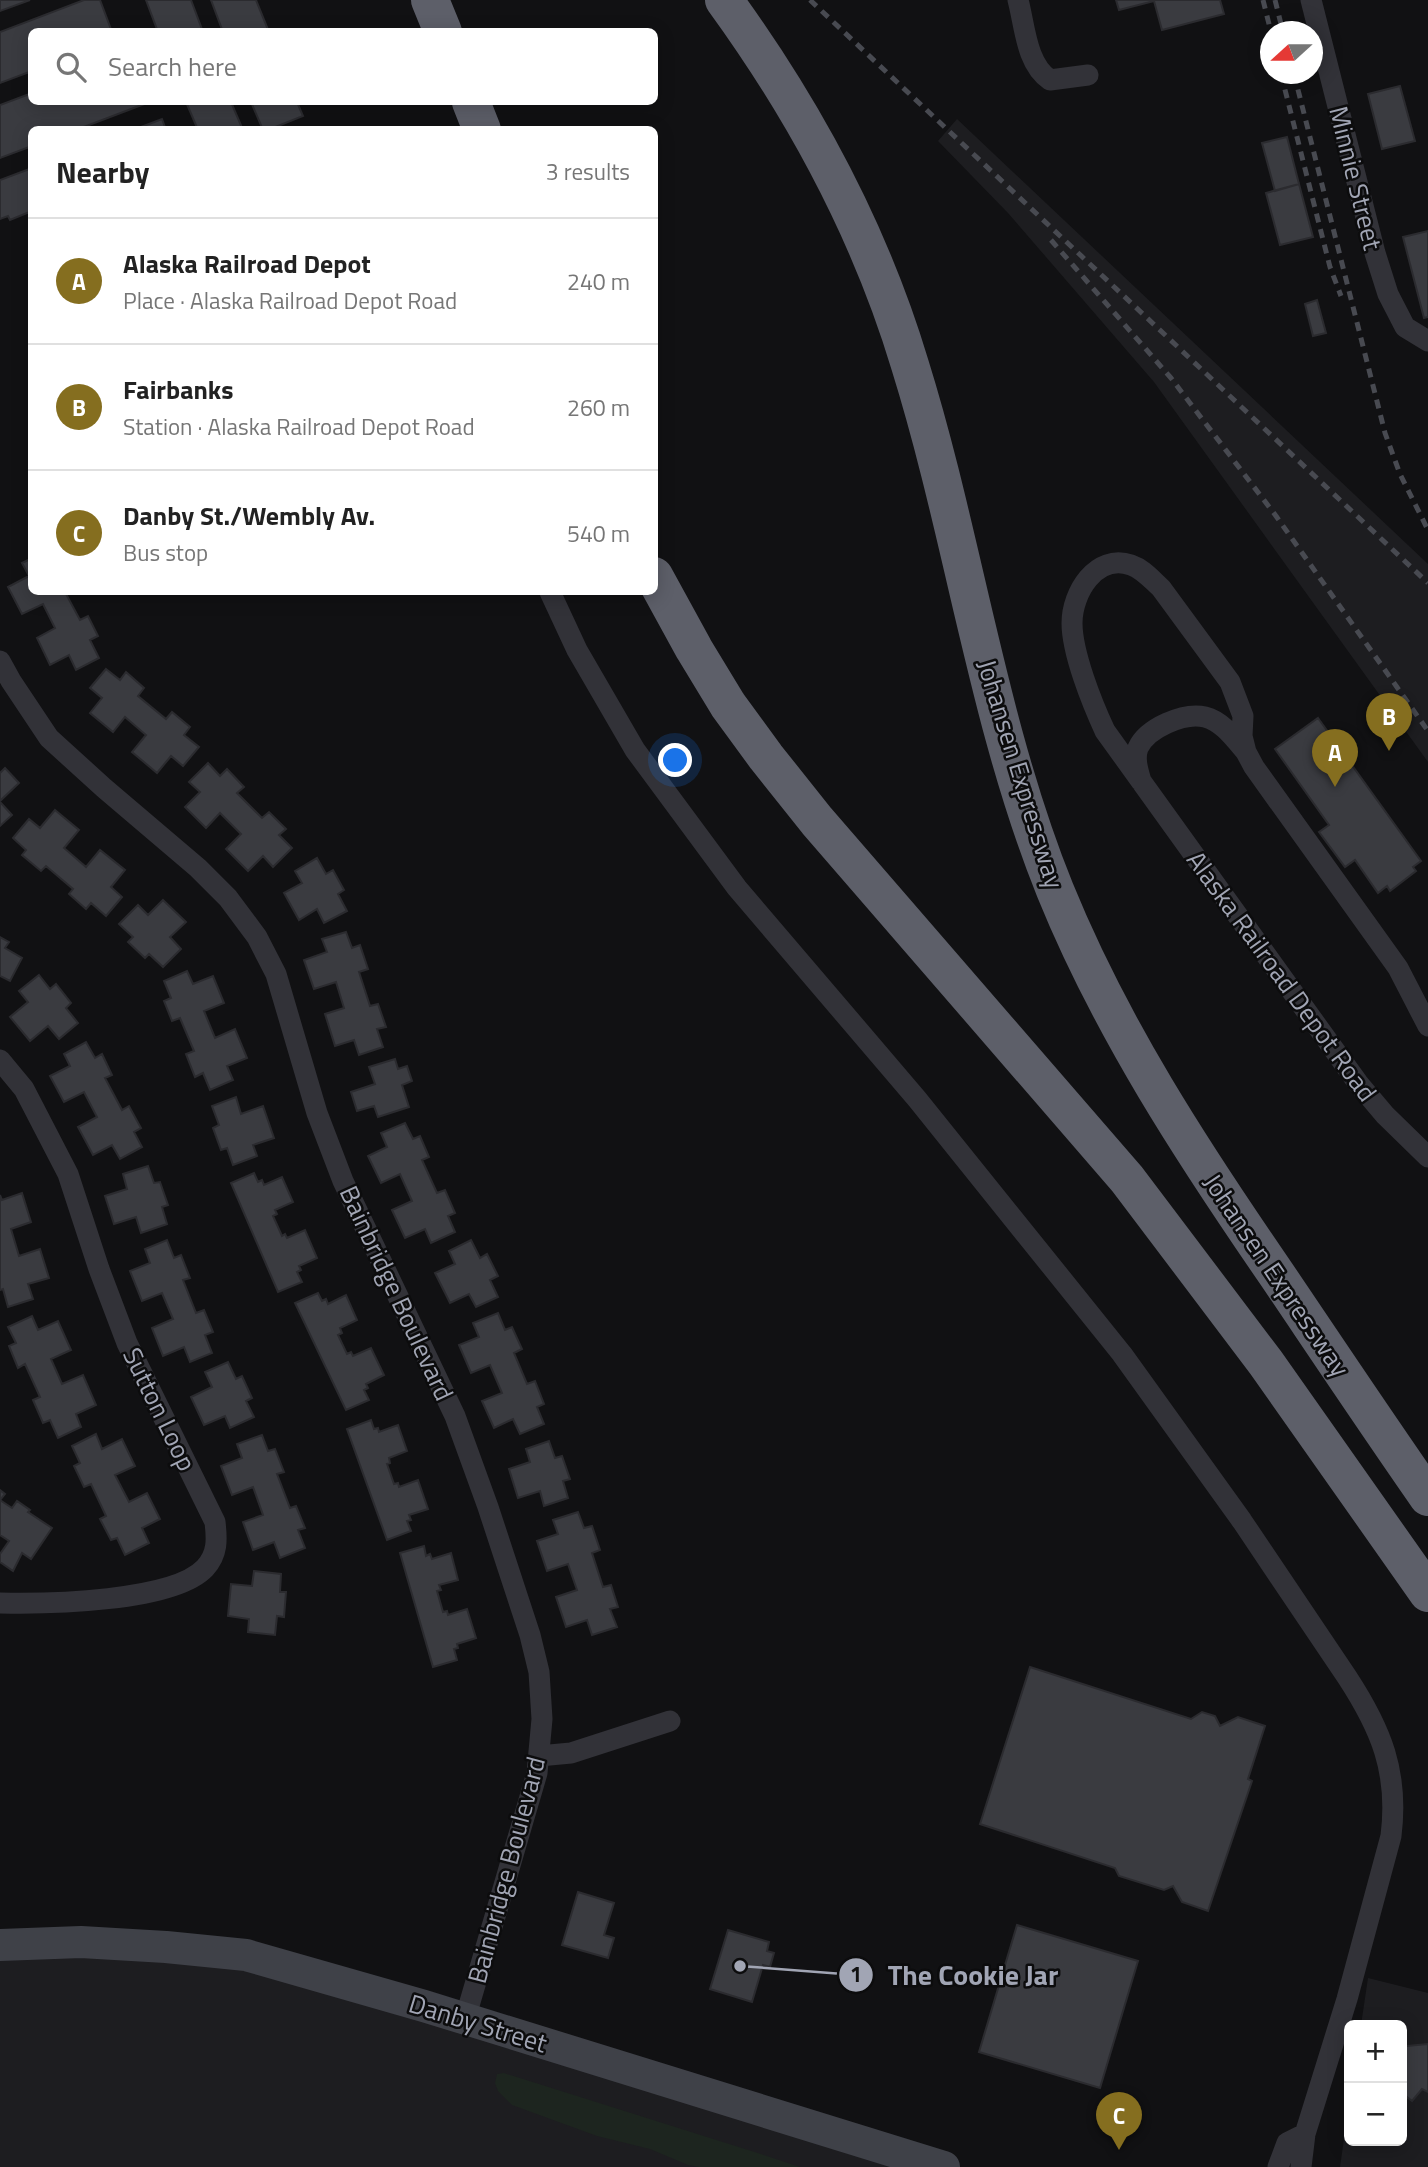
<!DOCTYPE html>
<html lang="en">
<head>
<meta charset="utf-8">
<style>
  body { margin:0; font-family:"Titillium Web",sans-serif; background:#f6f6f6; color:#222 }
  .controls { position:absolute; right:21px; bottom:21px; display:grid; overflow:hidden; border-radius:10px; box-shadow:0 4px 18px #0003 }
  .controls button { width:63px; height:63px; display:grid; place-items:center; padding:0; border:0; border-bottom:2px solid #e0e0e0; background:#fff; color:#222; font:35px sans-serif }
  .compass { position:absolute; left:1260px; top:21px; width:63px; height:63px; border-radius:50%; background:#fff; box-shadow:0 4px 18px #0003; rotate:249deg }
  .you { position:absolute; left:676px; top:761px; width:24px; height:24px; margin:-18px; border:5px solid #fff; border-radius:50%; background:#1a73e8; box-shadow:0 0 0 10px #1a73e833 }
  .badge { display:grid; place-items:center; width:46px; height:46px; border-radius:50%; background:#856e1f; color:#fff; font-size:23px; font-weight:700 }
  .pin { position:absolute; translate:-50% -58px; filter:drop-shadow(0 2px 4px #0008) }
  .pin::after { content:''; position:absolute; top:37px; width:24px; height:21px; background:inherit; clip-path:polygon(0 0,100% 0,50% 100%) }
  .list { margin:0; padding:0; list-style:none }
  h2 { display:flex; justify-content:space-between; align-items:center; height:91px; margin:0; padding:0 28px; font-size:30px }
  h2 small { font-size:23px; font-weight:400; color:#767676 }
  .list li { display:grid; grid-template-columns:46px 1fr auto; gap:21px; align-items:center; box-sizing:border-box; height:126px; padding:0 28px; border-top:2px solid #e0e0e0 }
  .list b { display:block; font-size:26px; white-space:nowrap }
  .list p { margin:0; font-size:23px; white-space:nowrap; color:#767676 }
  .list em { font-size:23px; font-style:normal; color:#767676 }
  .icon { flex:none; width:38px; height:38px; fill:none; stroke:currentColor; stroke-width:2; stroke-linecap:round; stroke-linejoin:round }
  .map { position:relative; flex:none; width:1428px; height:2167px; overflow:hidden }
  .search { position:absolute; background:#fff; box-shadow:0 4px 18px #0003; left:28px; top:28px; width:630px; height:77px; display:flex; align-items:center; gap:18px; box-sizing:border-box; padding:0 24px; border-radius:10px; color:#767676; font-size:26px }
  .panel { position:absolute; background:#fff; box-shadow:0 4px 18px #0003; left:28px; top:126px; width:630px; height:469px; border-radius:10px }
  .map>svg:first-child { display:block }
</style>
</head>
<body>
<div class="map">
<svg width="1428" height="2167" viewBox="0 0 1428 2167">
  <rect width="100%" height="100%" fill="#111113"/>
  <path fill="#1d1d20" d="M 957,119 L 1428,564 L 1428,762 L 1154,382 L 1008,213 L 938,141 Z
    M 0,1945 L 246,1955 L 904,2167 L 0,2167 Z
    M 1368,1978 L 1428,1993 L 1428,2167 L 1340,2167 L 1349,2104 L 1349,2141 L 1402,2141 L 1402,2025 L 1361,2025 Z"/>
  <path fill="#1d251f" d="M 504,2073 L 770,2157 L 800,2167 L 699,2167 L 688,2165 L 650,2149 L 597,2136 L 512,2105 L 498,2091 L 495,2083 L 497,2074 Z"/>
  <path fill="#3a3b40" stroke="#2b2b2f" stroke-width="2" d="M 0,0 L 30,0 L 0,11 Z
    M 84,0 L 100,0 L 112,32 L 32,32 L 32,71 L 0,83 L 0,32 Z
    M 146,0 L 191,0 L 203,32 L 158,32 Z
    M 211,0 L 256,0 L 269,32 L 223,32 Z
    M 1116,0 L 1220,0 L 1224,14 L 1162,30 L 1154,1 L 1119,10 Z
    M 1400,86 L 1415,141 L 1382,149 L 1368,94 Z
    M 32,93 L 32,102 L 147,103 L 76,130 L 32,130 L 32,146 L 0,158 L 0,105 Z
    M 186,102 L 231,102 L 243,130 L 198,130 Z
    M 251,102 L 297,102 L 303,116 L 268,130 L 263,130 Z
    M 162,119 L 166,130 L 133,130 Z
    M 1287,137 L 1299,184 L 1275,191 L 1262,143 Z
    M 32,168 L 32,211 L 10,220 L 8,216 L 0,219 L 0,180 Z
    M 1299,184 L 1313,237 L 1280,245 L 1266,193 Z
    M 1428,231 L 1428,317 L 1424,318 L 1403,237 Z
    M 1317,300 L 1326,333 L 1313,336 L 1305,304 Z
    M 32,558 L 32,592 L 65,592 L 80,620 L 88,616 L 98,636 L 90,640 L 99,658 L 76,670 L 69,655 L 50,665 L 37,638 L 55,628 L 43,604 L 22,614 L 8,587 L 29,576 L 22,563 Z
    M 106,669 L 120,680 L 126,672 L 144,688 L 138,696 L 166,719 L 172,712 L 190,727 L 184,735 L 199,747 L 183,766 L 171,756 L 157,773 L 132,752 L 146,735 L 125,717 L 113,732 L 90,713 L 102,698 L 90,688 Z
    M 1318,718 L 1421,861 L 1413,867 L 1416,871 L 1390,891 L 1387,886 L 1378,893 L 1355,860 L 1345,867 L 1319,832 L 1329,825 L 1275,749 Z
    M 208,763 L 220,776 L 227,769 L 244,787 L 237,793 L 262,818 L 269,812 L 286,829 L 279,835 L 292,848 L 273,867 L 263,856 L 248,871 L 226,849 L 241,834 L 220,813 L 206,828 L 185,807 L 200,792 L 189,782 Z
    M 5,768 L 19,783 L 0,801 L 0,773 Z
    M 0,802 L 12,815 L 0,826 Z
    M 55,810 L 79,830 L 64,848 L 86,867 L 100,850 L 125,870 L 111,887 L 122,897 L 106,916 L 91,903 L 86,909 L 69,894 L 73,889 L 46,866 L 41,871 L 22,855 L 26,850 L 13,838 L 29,819 L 40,828 Z
    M 317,858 L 326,874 L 333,870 L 344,890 L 338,894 L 347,911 L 324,923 L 317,909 L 299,920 L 284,893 L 302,883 L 295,871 Z
    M 163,900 L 186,922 L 170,937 L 181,949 L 163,967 L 149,954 L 145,958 L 128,942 L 133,937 L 119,924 L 138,905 L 148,915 Z
    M 346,932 L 352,948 L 360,945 L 368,969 L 359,972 L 370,1006 L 378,1004 L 386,1027 L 377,1029 L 383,1047 L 359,1055 L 354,1040 L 335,1046 L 325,1014 L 344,1008 L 336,982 L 314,989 L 304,960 L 327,952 L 322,939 Z
    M 0,937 L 9,942 L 5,948 L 22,958 L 10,981 L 0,976 Z
    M 187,971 L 193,984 L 213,976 L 224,1003 L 204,1011 L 215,1038 L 235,1029 L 247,1058 L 227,1066 L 233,1080 L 210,1090 L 203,1073 L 195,1077 L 186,1054 L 194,1051 L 180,1018 L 172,1021 L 164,1001 L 171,998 L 164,981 Z
    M 39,975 L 50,989 L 56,984 L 71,1003 L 66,1008 L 78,1023 L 59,1039 L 48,1026 L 30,1041 L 10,1017 L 28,1002 L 19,991 Z
    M 86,1042 L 95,1058 L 102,1054 L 112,1075 L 105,1078 L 122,1110 L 129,1106 L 141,1128 L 134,1132 L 142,1147 L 120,1159 L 112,1145 L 93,1155 L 78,1127 L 97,1117 L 84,1092 L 64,1102 L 50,1076 L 70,1066 L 64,1054 Z
    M 395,1059 L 398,1069 L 407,1066 L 412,1081 L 402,1085 L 409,1107 L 378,1117 L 374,1106 L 357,1111 L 351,1092 L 375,1084 L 369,1067 Z
    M 236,1097 L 241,1114 L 263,1106 L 274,1138 L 253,1145 L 257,1156 L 233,1165 L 227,1148 L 221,1150 L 213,1128 L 219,1125 L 212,1106 Z
    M 405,1123 L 413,1139 L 420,1136 L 429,1157 L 422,1160 L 437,1193 L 445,1190 L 455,1213 L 448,1216 L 455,1232 L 431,1243 L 425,1229 L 405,1238 L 392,1210 L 412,1201 L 400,1174 L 381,1183 L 368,1156 L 387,1147 L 381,1133 Z
    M 148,1166 L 154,1183 L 160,1182 L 168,1205 L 162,1207 L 167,1224 L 141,1233 L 136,1217 L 114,1224 L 105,1196 L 127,1189 L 123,1174 Z
    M 254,1173 L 258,1182 L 262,1180 L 264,1185 L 282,1177 L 293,1202 L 275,1210 L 277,1214 L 273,1216 L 282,1236 L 285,1234 L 287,1238 L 305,1230 L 317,1258 L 299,1266 L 301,1270 L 297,1272 L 302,1282 L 278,1292 L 231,1183 Z
    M 22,1193 L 31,1222 L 11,1229 L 19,1256 L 40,1249 L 49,1278 L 28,1284 L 33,1299 L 8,1307 L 3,1289 L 0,1290 L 0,1195 L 2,1200 Z
    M 167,1240 L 174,1258 L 181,1255 L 190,1278 L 183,1280 L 196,1313 L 204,1310 L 213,1332 L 205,1335 L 212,1353 L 190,1362 L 184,1347 L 163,1356 L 152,1328 L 173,1319 L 162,1293 L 142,1301 L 130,1271 L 150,1263 L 145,1249 Z
    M 471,1240 L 480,1258 L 487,1254 L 498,1276 L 490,1280 L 498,1297 L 476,1307 L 469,1294 L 450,1303 L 435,1273 L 455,1264 L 449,1251 Z
    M 318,1293 L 322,1301 L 326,1299 L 328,1304 L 346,1295 L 357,1320 L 340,1328 L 342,1333 L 338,1335 L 347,1354 L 351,1352 L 353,1356 L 371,1348 L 384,1375 L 366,1384 L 368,1388 L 364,1390 L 369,1400 L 346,1410 L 295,1303 Z
    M 498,1313 L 505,1330 L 512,1327 L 522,1349 L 514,1353 L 527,1384 L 535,1381 L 544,1404 L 537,1407 L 544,1424 L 520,1434 L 513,1419 L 494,1428 L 482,1401 L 502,1393 L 490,1365 L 471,1373 L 459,1345 L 479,1337 L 473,1323 Z
    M 32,1316 L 38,1330 L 58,1321 L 71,1350 L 51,1359 L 62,1384 L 83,1375 L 96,1405 L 76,1414 L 81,1427 L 58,1438 L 50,1420 L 43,1423 L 33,1400 L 40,1397 L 25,1364 L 18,1368 L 9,1346 L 16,1343 L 8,1327 Z
    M 228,1362 L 236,1379 L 242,1376 L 252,1398 L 246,1401 L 254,1417 L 230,1428 L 225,1416 L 204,1425 L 191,1397 L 212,1387 L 205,1372 Z
    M 371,1420 L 374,1429 L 378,1428 L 379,1432 L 398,1425 L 407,1451 L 389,1458 L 390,1463 L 387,1464 L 394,1484 L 398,1483 L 399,1487 L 418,1480 L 428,1509 L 409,1515 L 411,1520 L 407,1521 L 411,1531 L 387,1540 L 347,1429 Z
    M 96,1434 L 102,1449 L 122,1439 L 135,1466 L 115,1475 L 129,1502 L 147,1493 L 160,1519 L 142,1528 L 149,1543 L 125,1555 L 117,1538 L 111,1540 L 100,1519 L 106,1516 L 91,1484 L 84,1487 L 74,1466 L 80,1463 L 72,1446 Z
    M 262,1435 L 268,1451 L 275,1449 L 284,1472 L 277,1474 L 290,1508 L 296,1506 L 305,1528 L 298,1530 L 305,1548 L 280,1558 L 274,1542 L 253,1550 L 243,1522 L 263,1515 L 253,1487 L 232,1495 L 221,1466 L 242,1458 L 237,1444 Z
    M 549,1441 L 555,1458 L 562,1456 L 570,1479 L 563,1481 L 568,1498 L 544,1506 L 540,1491 L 518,1498 L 509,1469 L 530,1462 L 526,1449 Z
    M 0,1490 L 5,1494 L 0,1500 L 12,1508 L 17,1501 L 30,1510 L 28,1512 L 52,1528 L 31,1559 L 22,1553 L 13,1571 L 0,1562 L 0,1554 L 9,1541 L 0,1535 Z
    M 578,1512 L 584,1528 L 592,1526 L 600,1550 L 592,1553 L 603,1587 L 611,1585 L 618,1607 L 610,1609 L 617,1627 L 592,1635 L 587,1620 L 566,1627 L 556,1597 L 577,1590 L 568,1564 L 547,1571 L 537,1541 L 558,1534 L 553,1520 Z
    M 424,1546 L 426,1556 L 430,1554 L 432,1559 L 451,1553 L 458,1580 L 439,1585 L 441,1590 L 437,1591 L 443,1612 L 447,1611 L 448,1615 L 467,1609 L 476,1638 L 457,1644 L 458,1648 L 454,1649 L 457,1660 L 433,1667 L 400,1553 Z
    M 254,1571 L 281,1574 L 280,1592 L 286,1592 L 284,1617 L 277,1616 L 275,1635 L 248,1632 L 249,1619 L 228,1616 L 231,1584 L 252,1586 Z
    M 1030,1667 L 1191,1719 L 1202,1712 L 1215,1716 L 1220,1726 L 1238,1717 L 1265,1726 L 1248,1779 L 1252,1781 L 1208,1911 L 1182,1902 L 1173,1886 L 1164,1890 L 1119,1876 L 1115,1868 L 980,1824 Z
    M 578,1892 L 614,1903 L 604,1935 L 614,1938 L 608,1958 L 562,1945 Z
    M 1017,1925 L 1138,1961 L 1100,2088 L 979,2052 Z
    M 728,1930 L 769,1942 L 767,1951 L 774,1953 L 770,1967 L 763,1965 L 752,2002 L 710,1989 Z
    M 1402,2041 L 1407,2046 L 1428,2044 L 1428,2092 L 1422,2089 L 1412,2101 L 1402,2093 Z"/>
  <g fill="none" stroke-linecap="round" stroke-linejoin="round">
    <path stroke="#323238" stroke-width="21" d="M 1018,0 C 1025,26 1026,64 1050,80 L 1088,75
      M 1311,0 L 1375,253 L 1388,294 L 1405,327 L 1428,341
      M 550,592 L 577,650 L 635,750 L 737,888 L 917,1099 L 1122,1354 L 1242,1521 L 1347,1677 C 1381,1729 1399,1772 1391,1836 L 1347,1999 L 1305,2134 L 1301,2167
      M 0,661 L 11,681 L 49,738 L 104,788 L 198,868 L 228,898 L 257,937 L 276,974 L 317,1113 L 343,1181 L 455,1416 L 488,1507 L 530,1635 L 539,1672 L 542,1719 L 537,1773 L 465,2019
      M 1141,781 C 1138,771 1134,759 1138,748 C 1147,728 1184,712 1205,717 C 1222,721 1235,739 1246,752
      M 1428,1026 L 1398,968 L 1254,767 L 1246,752 L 1242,736 L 1243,716 L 1230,682 L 1161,588 C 1152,580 1143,569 1131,565 C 1096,553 1072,593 1072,623 C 1072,653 1092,703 1105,731 L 1358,1083 L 1385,1115 L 1428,1157
      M 0,1060 L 24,1089 L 68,1174 L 99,1269 L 127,1343 L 215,1522 C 217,1539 218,1554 205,1568 C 173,1602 47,1604 0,1603
      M 539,1756 L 571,1753 L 670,1721
      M 1278,2167 L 1287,2143 L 1305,2134"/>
    <path stroke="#3f4148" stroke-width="32" d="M 0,1945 L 81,1942 L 166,1947 L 246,1955 L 424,2006 L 944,2167"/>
    <path stroke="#5d5f69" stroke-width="38" d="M 430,0 L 443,32
      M 724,0 C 804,110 871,235 910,365 C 964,538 987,722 1055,890 C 1111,1028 1193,1153 1277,1275 C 1327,1349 1377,1424 1428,1497
      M 471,102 L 482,130
      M 654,576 L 694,649 L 728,705 L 766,757 L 817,821 L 1127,1179 L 1266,1363 L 1428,1593"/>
    <path stroke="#484a51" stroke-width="5" stroke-dasharray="9 7" stroke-linecap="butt" d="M 810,0 L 1428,583
      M 1263,0 L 1271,32
      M 1275,0 L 1283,32
      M 1281,74 L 1330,267 L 1341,296
      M 1294,74 L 1385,433 L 1400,474 L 1428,530
      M 1051,240 L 1171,378 L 1276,516 L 1428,731"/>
  </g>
  <g text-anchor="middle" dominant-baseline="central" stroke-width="5" stroke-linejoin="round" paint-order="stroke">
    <g font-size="26" fill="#a1a5b4" stroke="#0c0c0d">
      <text transform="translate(1356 178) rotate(76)">Minnie Street</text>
      <text transform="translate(1021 774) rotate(73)">Johansen Expressway</text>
      <text transform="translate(1282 976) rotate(54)">Alaska Railroad Depot Road</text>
      <text transform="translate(1277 1275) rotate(56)">Johansen Expressway</text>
      <text transform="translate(397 1293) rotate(65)">Bainbridge Boulevard</text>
      <text transform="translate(160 1409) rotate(64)">Sutton Loop</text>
      <text transform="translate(506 1870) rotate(-75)">Bainbridge Boulevard</text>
      <text transform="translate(478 2023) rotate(17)">Danby Street</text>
    </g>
  </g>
  <path fill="none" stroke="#a1a5b4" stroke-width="2.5" d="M740 1966L856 1975"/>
  <g fill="#a1a5b4" stroke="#0c0c0d" stroke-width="2.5">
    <circle cx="740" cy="1966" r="7"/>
    <circle cx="856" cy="1975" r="18"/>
  </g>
  <g font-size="21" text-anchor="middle" font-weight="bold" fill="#111">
    <text x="856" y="1982">1</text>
  </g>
  <g font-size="28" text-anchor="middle" font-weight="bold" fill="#a1a5b4" stroke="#0c0c0d" stroke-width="5" stroke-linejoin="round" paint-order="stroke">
    <text x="973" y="1985">The Cookie Jar</text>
  </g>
</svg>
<div class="controls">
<button>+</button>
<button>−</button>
</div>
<svg class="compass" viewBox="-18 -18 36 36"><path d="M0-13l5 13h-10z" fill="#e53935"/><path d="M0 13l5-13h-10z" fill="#767676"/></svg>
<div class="you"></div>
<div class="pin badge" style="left:1335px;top:787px">A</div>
<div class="pin badge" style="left:1389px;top:751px">B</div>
<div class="pin badge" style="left:1119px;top:2150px">C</div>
<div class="search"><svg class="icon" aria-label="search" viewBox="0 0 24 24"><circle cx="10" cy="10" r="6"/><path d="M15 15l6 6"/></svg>Search here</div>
<section class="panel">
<h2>Nearby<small>3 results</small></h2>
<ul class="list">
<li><span class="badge">A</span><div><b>Alaska Railroad Depot</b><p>Place · Alaska Railroad Depot Road</p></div><em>240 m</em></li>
<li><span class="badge">B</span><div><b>Fairbanks</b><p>Station · Alaska Railroad Depot Road</p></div><em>260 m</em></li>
<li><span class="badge">C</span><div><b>Danby St./Wembly Av.</b><p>Bus stop</p></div><em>540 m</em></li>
</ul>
</section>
</div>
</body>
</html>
